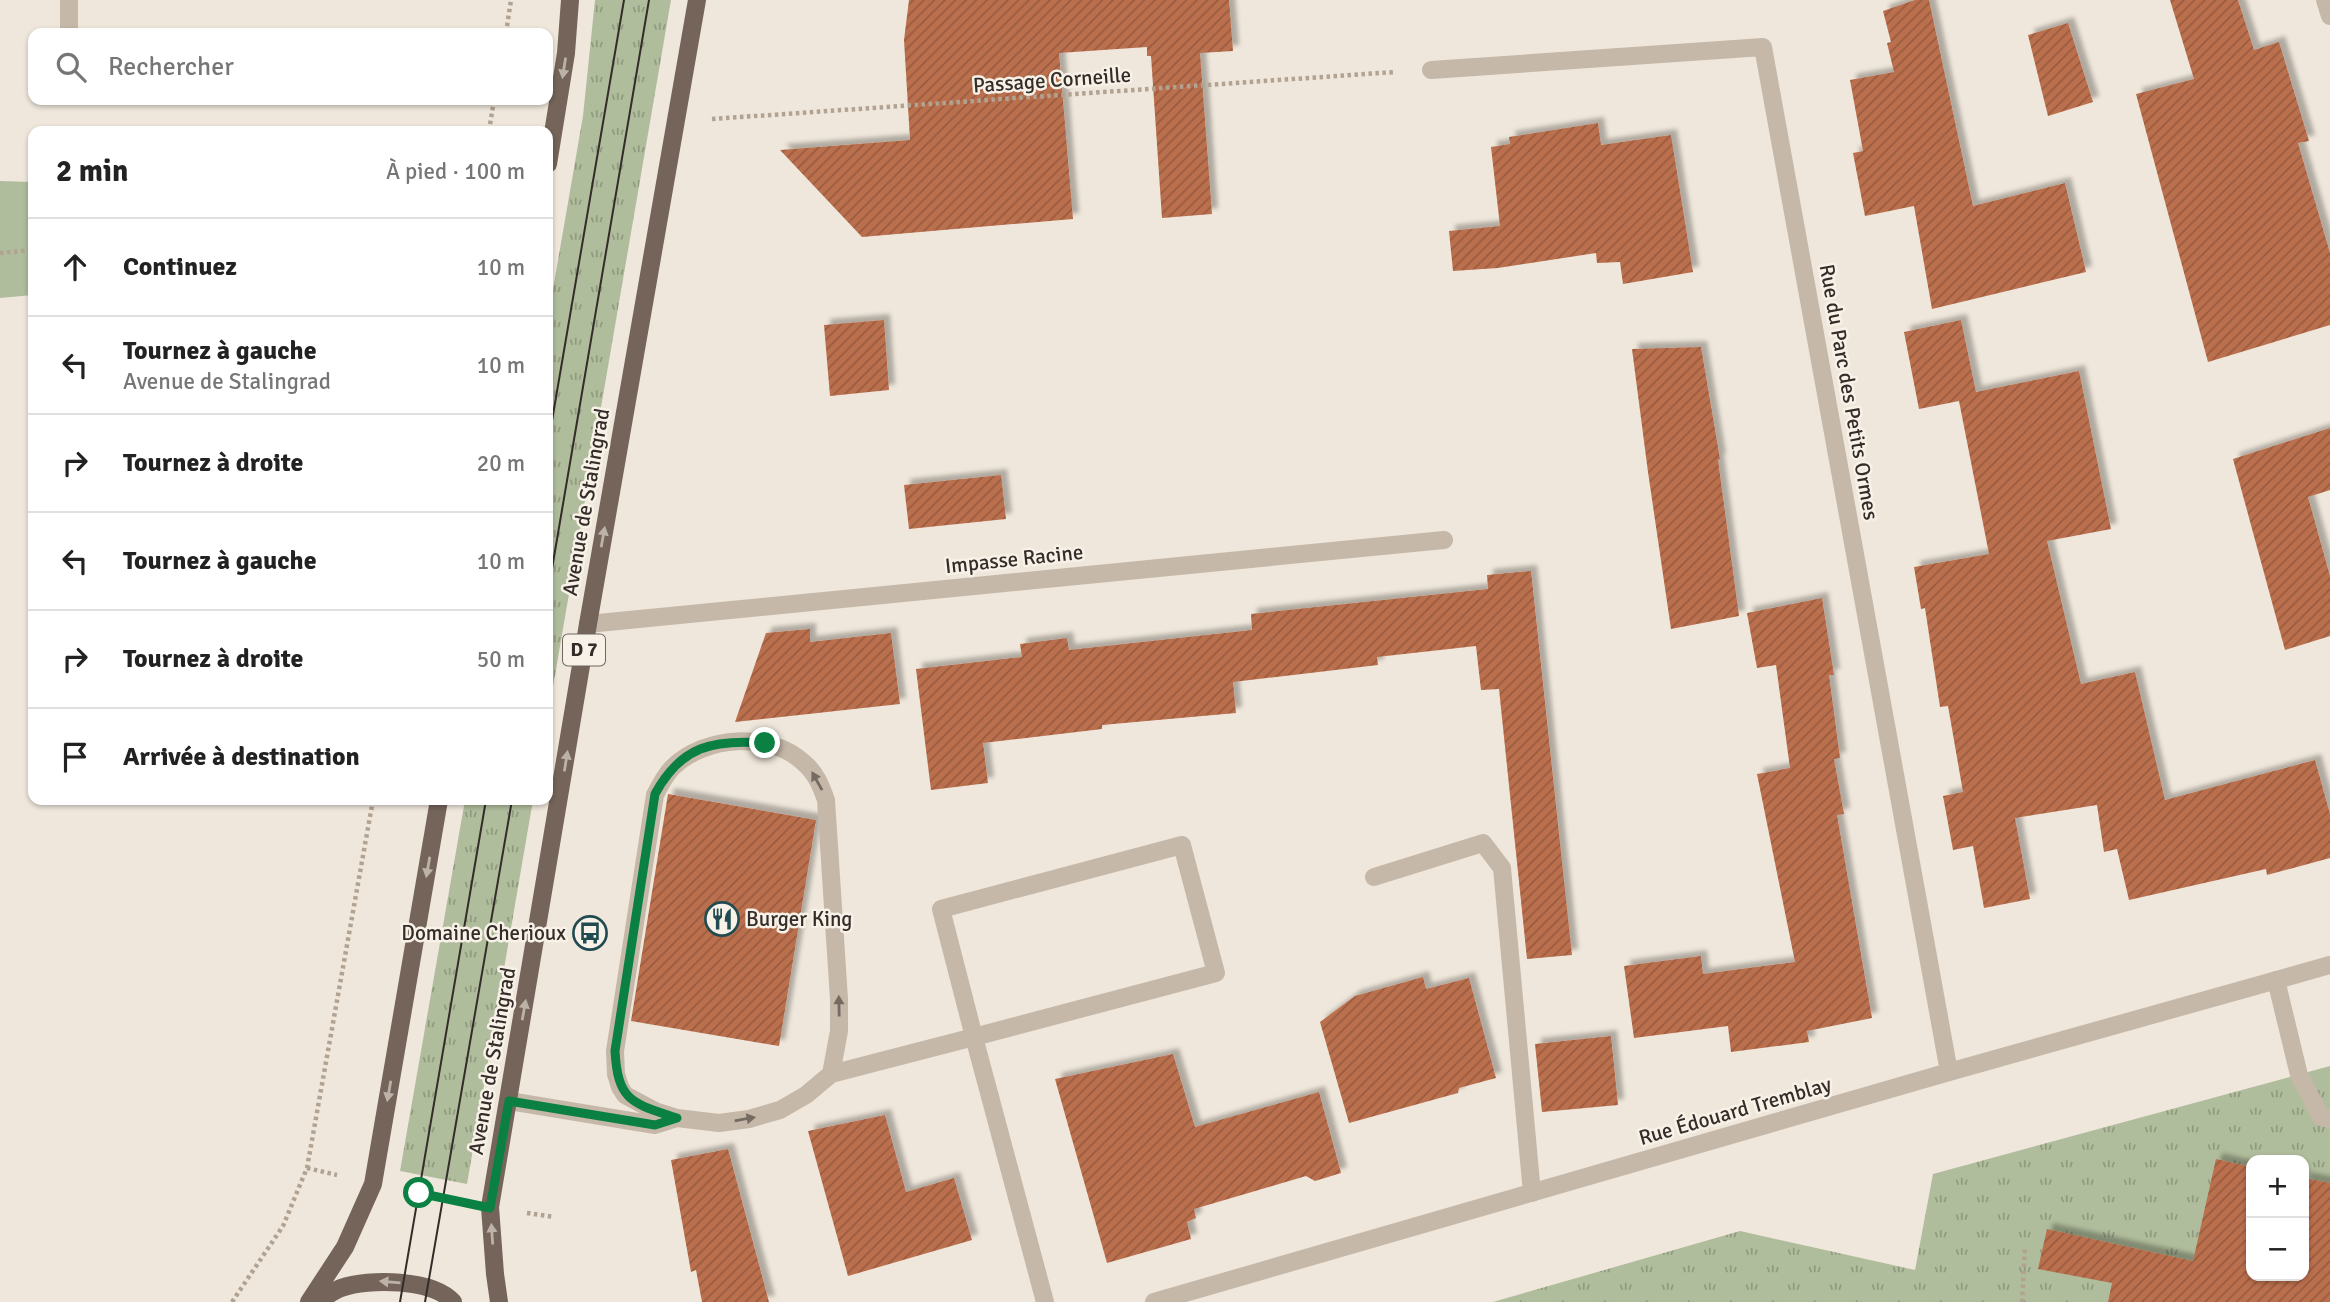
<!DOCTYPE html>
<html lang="fr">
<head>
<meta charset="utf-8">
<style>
  body { margin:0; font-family:Signika,sans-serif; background:#f2f2f2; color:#222 }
  .controls { position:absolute; right:21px; bottom:21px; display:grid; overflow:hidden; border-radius:14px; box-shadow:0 2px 5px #0004 }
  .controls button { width:63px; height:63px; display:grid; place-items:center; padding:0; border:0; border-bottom:2px solid #e0e0e0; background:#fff; color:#222; font:35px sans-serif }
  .stop { position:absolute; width:21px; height:21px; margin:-16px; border:5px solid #0b8043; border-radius:50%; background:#fff }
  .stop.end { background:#0b8043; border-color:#fff; box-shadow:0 2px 7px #0008 }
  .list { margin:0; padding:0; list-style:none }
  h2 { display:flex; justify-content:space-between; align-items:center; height:91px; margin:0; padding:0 28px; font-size:30px }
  h2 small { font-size:23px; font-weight:400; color:#767676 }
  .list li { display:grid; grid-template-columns:46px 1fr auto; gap:21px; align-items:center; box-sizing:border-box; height:98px; padding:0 28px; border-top:2px solid #e0e0e0 }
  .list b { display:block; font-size:26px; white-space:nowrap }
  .list p { margin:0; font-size:23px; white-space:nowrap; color:#767676 }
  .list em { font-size:23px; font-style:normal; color:#767676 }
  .icon { flex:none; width:38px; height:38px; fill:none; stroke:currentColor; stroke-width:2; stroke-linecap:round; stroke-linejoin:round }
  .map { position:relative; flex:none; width:2330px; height:1302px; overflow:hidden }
  .search { position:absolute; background:#fff; box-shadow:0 2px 5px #0004; left:28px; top:28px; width:525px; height:77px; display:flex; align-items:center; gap:18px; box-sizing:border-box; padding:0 24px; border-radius:14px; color:#767676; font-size:26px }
  .panel { position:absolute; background:#fff; box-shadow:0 2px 5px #0004; left:28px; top:126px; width:525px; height:679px; border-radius:14px }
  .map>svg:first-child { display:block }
</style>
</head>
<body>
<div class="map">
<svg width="2330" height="1302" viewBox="0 0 2330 1302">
  <defs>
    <pattern id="grass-tufts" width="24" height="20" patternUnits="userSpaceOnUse" patternTransform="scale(1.75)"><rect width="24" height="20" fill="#b0bd9c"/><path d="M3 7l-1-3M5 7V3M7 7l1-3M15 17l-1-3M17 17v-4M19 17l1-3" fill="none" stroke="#909a7f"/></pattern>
    <pattern id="building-hatch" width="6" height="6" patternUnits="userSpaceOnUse" patternTransform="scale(1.75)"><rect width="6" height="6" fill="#bb6f4d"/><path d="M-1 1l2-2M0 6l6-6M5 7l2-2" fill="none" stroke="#995b40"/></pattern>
    <filter id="shadow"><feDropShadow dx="6" dy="-6" stdDeviation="2" flood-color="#0004"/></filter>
  </defs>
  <rect width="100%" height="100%" fill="#efe7db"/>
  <path fill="url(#grass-tufts)" fill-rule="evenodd" d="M 595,0 L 671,0 L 548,716 L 548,318 L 583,116 Z
    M 465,800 L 533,800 L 467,1184 L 400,1171 Z
    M 2330,1066 L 2330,1302 L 1493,1302 L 1740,1231 L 1915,1270 L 1933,1174 ZM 2251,1160 L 2304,1160 L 2304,1276 L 2251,1276 Z"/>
  <path fill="#b0bd9c" d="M 0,181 L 33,182 L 33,295 L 0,298 Z"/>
  <path fill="url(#building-hatch)" filter="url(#shadow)" d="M 909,0 L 1229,0 L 1233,51 L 1200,53 L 1212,214 L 1162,218 L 1151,56 L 1147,56 L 1147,47 L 1059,53 L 1073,219 L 862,237 L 780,150 L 910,140 L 904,40 Z
    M 1915,0 L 1929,0 L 1973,206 L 2065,183 L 2086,272 L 1932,309 L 1914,206 L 1865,216 L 1853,153 L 1863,151 L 1850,80 L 1894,72 L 1887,43 L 1891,42 L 1883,11 Z
    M 2170,0 L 2238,0 L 2254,50 L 2279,42 L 2309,141 L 2298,143 L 2330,253 L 2330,325 L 2208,362 L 2136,94 L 2194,79 Z
    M 2068,23 L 2093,102 L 2048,116 L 2028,35 Z
    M 1598,123 L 1601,145 L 1671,135 L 1693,272 L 1623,284 L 1620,262 L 1597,263 L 1596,253 L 1498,268 L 1453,271 L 1449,231 L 1500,226 L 1491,147 L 1510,144 L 1509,137 Z
    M 884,320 L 889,390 L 830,396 L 824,325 Z
    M 1961,320 L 1976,392 L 2079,371 L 2111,529 L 2047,541 L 2081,684 L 2135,672 L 2165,800 L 2315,760 L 2330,814 L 2330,858 L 2267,875 L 2266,869 L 2129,900 L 2117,849 L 2104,852 L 2097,805 L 2015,818 L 2030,899 L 1984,908 L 1973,846 L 1953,850 L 1943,796 L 1963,792 L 1948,706 L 1940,707 L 1925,608 L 1921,609 L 1914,567 L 1989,554 L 1959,401 L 1919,409 L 1904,332 Z
    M 1701,347 L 1720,459 L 1718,460 L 1739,616 L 1671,629 L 1648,472 L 1632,349 Z
    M 2330,428 L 2330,490 L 2308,497 L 2330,576 L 2330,636 L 2285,650 L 2233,459 Z
    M 1001,475 L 1006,519 L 909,529 L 904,485 Z
    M 1531,571 L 1572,955 L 1527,959 L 1499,689 L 1481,690 L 1476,646 L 1377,657 L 1378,665 L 1233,682 L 1236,713 L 1102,725 L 1102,729 L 983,743 L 988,783 L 931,790 L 916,669 L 1022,657 L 1020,644 L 1067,638 L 1069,650 L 1252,630 L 1251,614 L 1488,589 L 1487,575 Z
    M 1822,598 L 1834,675 L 1829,675 L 1840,758 L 1834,759 L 1844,814 L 1837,815 L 1872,1018 L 1807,1031 L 1809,1042 L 1731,1052 L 1728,1026 L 1634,1038 L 1624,966 L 1701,956 L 1703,974 L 1795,962 L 1757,774 L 1790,768 L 1776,665 L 1757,668 L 1747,613 Z
    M 810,629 L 810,642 L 891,633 L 900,704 L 735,722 L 766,633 Z
    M 668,794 L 816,820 L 779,1046 L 631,1021 Z
    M 1423,977 L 1426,989 L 1469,978 L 1496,1078 L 1459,1088 L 1458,1093 L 1349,1123 L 1320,1022 L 1355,996 Z
    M 1611,1036 L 1618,1105 L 1542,1112 L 1535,1044 Z
    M 1173,1054 L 1195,1127 L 1319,1092 L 1341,1173 L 1315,1181 L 1306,1176 L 1194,1209 L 1196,1218 L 1187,1222 L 1191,1239 L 1107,1263 L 1055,1079 Z
    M 885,1115 L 906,1192 L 954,1178 L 972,1240 L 848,1276 L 808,1131 Z
    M 728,1149 L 769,1302 L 702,1302 L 696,1270 L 691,1272 L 671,1160 Z
    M 2216,1159 L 2251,1167 L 2251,1276 L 2304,1276 L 2304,1178 L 2330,1183 L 2330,1302 L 2108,1302 L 2112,1283 L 2038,1269 L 2047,1229 L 2193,1261 Z"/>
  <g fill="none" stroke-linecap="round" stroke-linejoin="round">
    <path stroke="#b2a292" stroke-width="4.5" stroke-dasharray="3.5 3.5" stroke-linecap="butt" d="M 506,33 L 511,0
      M 712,119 L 1395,72
      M 489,131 L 494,100
      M 0,253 L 33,250
      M 307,1168 L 337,1175
      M 410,1192 L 453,1200
      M 527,1213 L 554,1217
      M 232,1302 L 283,1226 L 307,1168 L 373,800
      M 2022,1302 L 2025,1246"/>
    <path stroke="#c6b8a8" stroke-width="18" d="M 1182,845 L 1216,973 L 974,1037 L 941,909 Z
      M 1374,877 L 1483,843 L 1502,868 L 1532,1193
      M 2276,980 L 2299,1075 L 2321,1117 L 2330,1119
      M 831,1074 L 839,1031 L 839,999 L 826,800 C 821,786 816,773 804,763 C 771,731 704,736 673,767 C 665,775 660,785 655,795 L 615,1051 L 616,1074 L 620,1087 L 625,1095 L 655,1111 L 677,1118 L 719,1123 L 749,1119 L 780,1110 L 806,1095 L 831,1074 L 974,1037 L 1045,1302
      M 509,1101 L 655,1125 L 677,1118"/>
    <path stroke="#c6b8a8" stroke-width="18" d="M 2325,0 L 2330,16
      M 69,33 L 69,0
      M 1431,70 L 1763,47 L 1949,1072
      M 588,624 L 1444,540
      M 1154,1302 L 1949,1072 L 2330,965"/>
    <path stroke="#74645a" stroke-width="18" d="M 548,164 L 566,53 L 570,0
      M 309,1302 L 345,1247 L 373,1184 L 439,800
      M 317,1302 C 324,1298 333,1291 341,1288 C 369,1278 433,1279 453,1302
      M 499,1302 L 495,1274 L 490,1207 L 588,624 L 697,0"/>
    <path stroke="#342c28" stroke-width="2" d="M 548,444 L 624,0
      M 548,592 L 649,0
      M 400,1302 L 486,800
      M 425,1302 L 512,800"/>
  </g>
  <defs><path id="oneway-solid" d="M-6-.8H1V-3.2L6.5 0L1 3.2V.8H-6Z" transform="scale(1.75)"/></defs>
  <g fill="#bcb2a8">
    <use href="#oneway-solid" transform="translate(564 68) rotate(99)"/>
    <use href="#oneway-solid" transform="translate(603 537) rotate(-80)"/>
    <use href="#oneway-solid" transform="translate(566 761) rotate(-81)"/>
    <use href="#oneway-solid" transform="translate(428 867) rotate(100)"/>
    <use href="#oneway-solid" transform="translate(524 1010) rotate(-80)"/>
    <use href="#oneway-solid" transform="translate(389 1091) rotate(100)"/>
    <use href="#oneway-solid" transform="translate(492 1234) rotate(-94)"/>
    <use href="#oneway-solid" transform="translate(390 1282) rotate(-175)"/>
  </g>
  <g fill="#766b62">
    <use href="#oneway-solid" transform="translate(817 781) rotate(-119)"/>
    <use href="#oneway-solid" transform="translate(839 1006) rotate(-91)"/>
    <use href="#oneway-solid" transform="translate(745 1119) rotate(-10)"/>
  </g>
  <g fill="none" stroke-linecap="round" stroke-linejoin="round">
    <path stroke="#0b8043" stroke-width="9" d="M 419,1193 L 490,1208 L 509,1101 L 655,1125 L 677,1118 C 632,1103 618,1102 615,1051 L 655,794 C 681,746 713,739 765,743"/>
  </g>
  <defs>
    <g id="restaurant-ring" transform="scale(1.75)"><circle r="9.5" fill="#f7f1e7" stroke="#214b51" stroke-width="1.5"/><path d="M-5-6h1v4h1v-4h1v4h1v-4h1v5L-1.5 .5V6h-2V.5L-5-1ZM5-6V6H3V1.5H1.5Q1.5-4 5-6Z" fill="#214b51"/></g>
    <g id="bus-ring" transform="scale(1.75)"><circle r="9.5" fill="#f7f1e7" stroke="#214b51" stroke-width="1.5"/><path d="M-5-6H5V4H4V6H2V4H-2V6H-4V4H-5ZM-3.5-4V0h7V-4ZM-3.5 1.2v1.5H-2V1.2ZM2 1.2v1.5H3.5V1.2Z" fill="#214b51"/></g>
  </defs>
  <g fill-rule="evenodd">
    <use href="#restaurant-ring" x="722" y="919"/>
    <use href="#bus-ring" x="590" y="933"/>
  </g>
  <g text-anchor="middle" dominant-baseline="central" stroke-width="5" stroke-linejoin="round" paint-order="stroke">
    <rect fill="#f7f1e7" stroke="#6e6761" stroke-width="2" x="563" y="634.5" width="42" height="31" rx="5"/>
    <g font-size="19" font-weight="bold" fill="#342c28">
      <text x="584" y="650">D 7</text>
    </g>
    <g font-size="21" fill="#342c28" stroke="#f7f1e7">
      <text transform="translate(1052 80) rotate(-4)">Passage Corneille</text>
      <text transform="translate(1849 392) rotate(80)">Rue du Parc des Petits Ormes</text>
      <text transform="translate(586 502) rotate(-80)">Avenue de Stalingrad</text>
      <text transform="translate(1014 559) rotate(-6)">Impasse Racine</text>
      <text transform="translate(492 1061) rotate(-80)">Avenue de Stalingrad</text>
      <text transform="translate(1735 1111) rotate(-16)">Rue Édouard Tremblay</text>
    </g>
    <g font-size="21" fill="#342c28" stroke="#f7f1e7" text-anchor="start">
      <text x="746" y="919">Burger King</text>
      <text x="566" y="933" text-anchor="end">Domaine Cherioux</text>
    </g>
  </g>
</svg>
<div class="controls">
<button>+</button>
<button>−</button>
</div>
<div class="stop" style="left:419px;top:1193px"></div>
<div class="stop end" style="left:765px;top:743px"></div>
<div class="search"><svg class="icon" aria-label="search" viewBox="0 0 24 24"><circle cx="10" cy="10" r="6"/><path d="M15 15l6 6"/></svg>Rechercher</div>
<section class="panel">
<h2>2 min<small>À pied · 100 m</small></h2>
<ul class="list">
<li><svg class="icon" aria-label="ahead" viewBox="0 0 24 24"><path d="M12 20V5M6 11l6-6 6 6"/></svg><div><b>Continuez</b></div><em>10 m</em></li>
<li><svg class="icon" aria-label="left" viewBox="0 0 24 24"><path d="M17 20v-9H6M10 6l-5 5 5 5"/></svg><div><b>Tournez à gauche</b><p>Avenue de Stalingrad</p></div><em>10 m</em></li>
<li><svg class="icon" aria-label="right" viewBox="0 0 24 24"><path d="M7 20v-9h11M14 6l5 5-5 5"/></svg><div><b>Tournez à droite</b></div><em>20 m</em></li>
<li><svg class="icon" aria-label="left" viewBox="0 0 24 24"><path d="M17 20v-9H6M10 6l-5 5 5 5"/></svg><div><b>Tournez à gauche</b></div><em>10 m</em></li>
<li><svg class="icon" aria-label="right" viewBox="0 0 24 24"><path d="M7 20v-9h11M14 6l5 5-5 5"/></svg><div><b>Tournez à droite</b></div><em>50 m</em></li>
<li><svg class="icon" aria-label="arrive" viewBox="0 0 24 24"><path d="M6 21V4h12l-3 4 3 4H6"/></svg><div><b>Arrivée à destination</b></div></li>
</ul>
</section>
</div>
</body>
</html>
